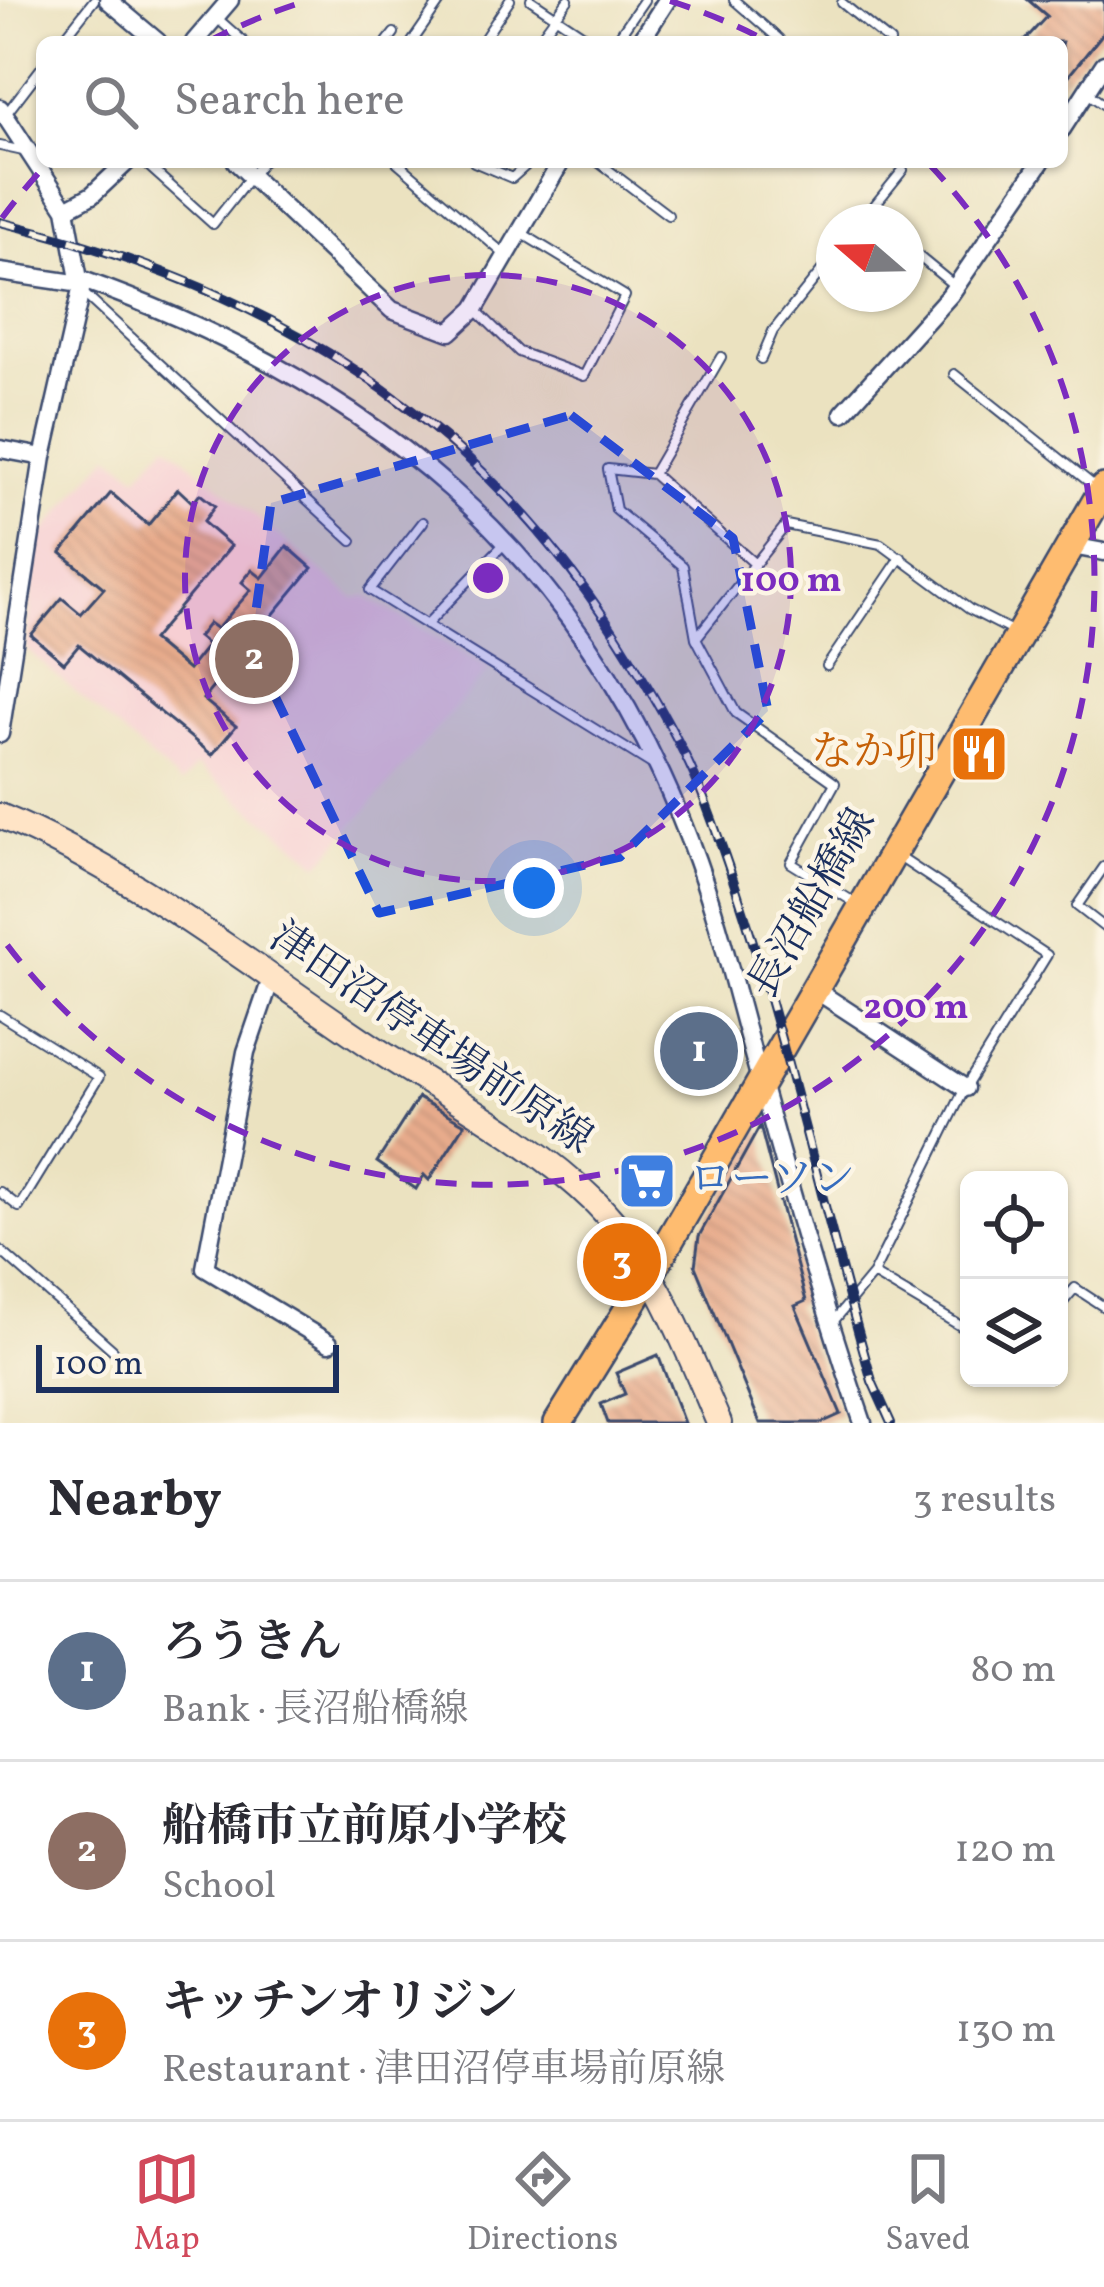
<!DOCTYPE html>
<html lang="en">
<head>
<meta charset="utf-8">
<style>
  body { margin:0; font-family:Vollkorn,"Noto Serif JP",serif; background:#f2f2f3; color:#2b2b33 }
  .controls { position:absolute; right:36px; bottom:36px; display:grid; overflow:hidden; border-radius:18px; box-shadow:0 3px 9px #0004 }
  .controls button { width:108px; height:108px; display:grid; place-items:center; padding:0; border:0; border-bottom:3px solid #e1e1e2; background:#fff; color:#2b2b33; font:60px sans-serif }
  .compass { position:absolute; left:816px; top:204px; width:108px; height:108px; border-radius:50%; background:#fff; box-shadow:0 3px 9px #0004; rotate:290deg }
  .scale { position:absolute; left:36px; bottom:30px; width:303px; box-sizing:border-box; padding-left:12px; border:6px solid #1b2f5e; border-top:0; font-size:33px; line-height:42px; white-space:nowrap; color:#1b2f5e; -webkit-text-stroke:9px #fcf5e5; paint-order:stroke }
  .you { position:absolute; left:534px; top:888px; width:42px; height:42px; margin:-30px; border:9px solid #fff; border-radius:50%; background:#1a73e8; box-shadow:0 0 0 18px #1a73e833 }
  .badge { display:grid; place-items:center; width:78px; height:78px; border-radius:50%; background:#d1495b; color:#fff; font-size:39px; font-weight:700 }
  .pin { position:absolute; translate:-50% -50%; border:6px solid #fff; box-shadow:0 3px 12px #0006 }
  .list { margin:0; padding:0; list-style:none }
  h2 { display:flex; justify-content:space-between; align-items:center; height:156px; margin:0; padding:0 48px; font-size:51px }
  h2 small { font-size:39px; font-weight:400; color:#7c7c81 }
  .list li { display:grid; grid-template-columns:78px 1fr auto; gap:36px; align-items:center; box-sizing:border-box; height:180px; padding:0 48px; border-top:3px solid #e1e1e2 }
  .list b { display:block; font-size:45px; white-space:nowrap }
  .list p { margin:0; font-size:39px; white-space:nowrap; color:#7c7c81 }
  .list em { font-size:39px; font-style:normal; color:#7c7c81 }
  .icon { flex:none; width:66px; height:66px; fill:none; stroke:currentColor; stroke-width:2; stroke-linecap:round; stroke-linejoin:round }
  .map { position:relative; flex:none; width:1104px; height:1423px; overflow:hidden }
  .search { position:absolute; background:#fff; box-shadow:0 3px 9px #0004; left:36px; right:36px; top:36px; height:132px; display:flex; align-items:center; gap:30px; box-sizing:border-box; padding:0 42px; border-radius:18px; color:#7c7c81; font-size:45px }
  .sheet { height:696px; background:#fff }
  nav { display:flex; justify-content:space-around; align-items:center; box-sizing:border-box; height:168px; border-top:3px solid #e1e1e2; background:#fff; font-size:33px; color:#7c7c81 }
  nav a { display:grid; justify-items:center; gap:6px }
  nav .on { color:#d1495b }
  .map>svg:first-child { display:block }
</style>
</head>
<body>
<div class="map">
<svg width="1104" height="1423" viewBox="0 0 1104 1423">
  <defs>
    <pattern id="building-back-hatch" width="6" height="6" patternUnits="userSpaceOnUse" patternTransform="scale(3)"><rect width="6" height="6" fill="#e8ac8c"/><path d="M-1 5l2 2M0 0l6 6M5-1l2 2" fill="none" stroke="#c6947b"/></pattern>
  </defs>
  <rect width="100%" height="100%" fill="#fcf5e5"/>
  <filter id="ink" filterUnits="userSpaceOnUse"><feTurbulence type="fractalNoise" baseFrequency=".00833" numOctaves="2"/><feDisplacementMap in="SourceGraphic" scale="24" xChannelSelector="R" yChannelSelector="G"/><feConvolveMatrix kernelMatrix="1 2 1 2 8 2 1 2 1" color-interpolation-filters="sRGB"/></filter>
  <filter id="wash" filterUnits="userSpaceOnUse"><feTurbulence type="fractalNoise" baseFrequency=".004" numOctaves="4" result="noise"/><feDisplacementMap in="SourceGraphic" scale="48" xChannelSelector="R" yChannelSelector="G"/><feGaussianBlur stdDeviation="2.7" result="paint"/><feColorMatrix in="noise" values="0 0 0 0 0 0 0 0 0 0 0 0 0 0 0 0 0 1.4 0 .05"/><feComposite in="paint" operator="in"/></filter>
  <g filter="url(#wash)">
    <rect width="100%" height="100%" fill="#ebe2c0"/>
    <path fill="#f7cfd3" d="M 167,443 L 354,598 L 365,596 L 489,669 L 320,864 L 197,766 L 181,784 L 26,649 L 36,542 L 110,454 L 138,476 Z"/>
    <g id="blocks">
      <path fill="url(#building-back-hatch)" d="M 1028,0 L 1104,0 L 1104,32 L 1062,84 L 1062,42 L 1023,42 L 1047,16 Z
        M 178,489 L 193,503 L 200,494 L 215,506 L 203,522 L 231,546 L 152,640 L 188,670 L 208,645 L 198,637 L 209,623 L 217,629 L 251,590 L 242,582 L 252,570 L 262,578 L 287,546 L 312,568 L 203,699 L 236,726 L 212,755 L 79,645 L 64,663 L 31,635 L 62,598 L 81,614 L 104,588 L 61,553 L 111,493 L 148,525 Z
        M 418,1098 L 465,1124 L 429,1180 L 424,1175 L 416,1189 L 377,1162 Z
        M 760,1126 L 806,1301 L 795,1306 L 841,1414 L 821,1423 L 760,1423 L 695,1266 L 699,1236 Z
        M 658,1355 L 684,1423 L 608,1423 L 601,1404 L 625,1394 L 616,1373 Z"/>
    </g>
  </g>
  <g filter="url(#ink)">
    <use href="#blocks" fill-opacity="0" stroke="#3a4a6d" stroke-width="3"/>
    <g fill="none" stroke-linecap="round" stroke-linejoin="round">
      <g stroke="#3a4a6d" stroke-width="12">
        <path id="service" d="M 531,0 L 594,42
          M 734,0 L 779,39
          M 842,3 L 890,42
          M 218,19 L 244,42
          M 61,42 L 94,0
          M 387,42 L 394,33
          M 412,42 L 441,0
          M 482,42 L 510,0
          M 537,42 L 568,0
          M 615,42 L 644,0
          M 1086,92 L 1104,105
          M 6,114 L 42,67
          M 0,146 L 23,151
          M 144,162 L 213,224 L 262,162
          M 397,162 L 504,254
          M 474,162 L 512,178 L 530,162
          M 598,162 L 668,215
          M 867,214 L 877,222
          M 861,222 L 903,170
          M 906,246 L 956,287
          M 84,294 L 352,541
          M 476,310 L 519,352 L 584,376 L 625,296 L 518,231
          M 761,359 L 773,331 L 834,255
          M 954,374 L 1098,489
          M 653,474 L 721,357
          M 423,522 L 370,590 L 653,765
          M 755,564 L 653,474 L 608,469 L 616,510 L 683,566 L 696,638 L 736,713 L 835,783 L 791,863 L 857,904
          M 426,625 L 504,544
          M 697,637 L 786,525 L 881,544 L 969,609 L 1012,631
          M 827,666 L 901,557
          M 1104,867 L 1077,906 L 1104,927
          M 0,1015 L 99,1077 L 19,1207 L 0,1192
          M 0,1250 L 113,1350
          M 873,1274 L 969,1331
          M 1059,1307 L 1075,1288 L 1104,1307
          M 833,1322 L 873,1274 L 965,1088 L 1047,955 L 899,857"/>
      </g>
      <g stroke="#3a4a6d" stroke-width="21">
        <path id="minor" d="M 108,0 L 158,42
          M 194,42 L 230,0
          M 640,42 L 667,0
          M 0,108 L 66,209 L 81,290 L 43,457 L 0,734
          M 1062,129 L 1104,64
          M 236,162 L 392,310 L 450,332 L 475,309 L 561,162
          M 66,209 L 92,195 L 127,162
          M 0,272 L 81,284
          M 80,279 C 368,381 579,550 690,842 C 719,917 737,999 759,1076 C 791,1193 824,1309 863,1423
          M 843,413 L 950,295 L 1041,162
          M 0,449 L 43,457
          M 1072,546 L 1104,552
          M 271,979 L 246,1052 L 205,1268 L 329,1343
          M 814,989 L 965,1088"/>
      </g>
      <g stroke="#3a4a6d" stroke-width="28">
        <path id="secondary" d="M 0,816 C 130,869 254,968 371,1046 C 445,1095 531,1139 595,1202 C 655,1262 686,1347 719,1423"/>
      </g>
      <g stroke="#3a4a6d" stroke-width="32">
        <path id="primary" d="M 558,1423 L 649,1276 L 1104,488"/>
      </g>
      <use href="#service" stroke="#fff" stroke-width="8"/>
      <use href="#minor" stroke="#fff" stroke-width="16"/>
      <use href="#secondary" stroke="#ffe4c6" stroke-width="24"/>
      <use href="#primary" stroke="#febc70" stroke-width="27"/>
      <g stroke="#1b2f5e" stroke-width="10">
        <path id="rail" d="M 0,222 C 270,287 485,418 631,659 C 659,705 687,753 706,804 C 777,990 817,1190 872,1381 L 891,1423"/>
      </g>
      <use href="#rail" stroke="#fcf5e5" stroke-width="6" stroke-dasharray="18" stroke-linecap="butt"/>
    </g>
  </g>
  <path fill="#1d4ed8" fill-opacity="0.2" stroke="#1d4ed8" stroke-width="9" stroke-dasharray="24 15" stroke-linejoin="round" d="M 571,415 L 733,538 L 768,711 L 620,857 L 379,913 L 251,646 L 271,503 Z"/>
  <circle cx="488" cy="578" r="303" fill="#7b2cbf" fill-opacity=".12"/>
  <g fill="none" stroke="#7b2cbf" stroke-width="6" stroke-dasharray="21 15">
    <circle cx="488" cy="578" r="303"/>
    <path d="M2 218A605 605 0 0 1 46 165M209 41A605 605 0 0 1 306 1M670 1A605 605 0 0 1 767 41M930 165A605 605 0 1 1 2 938"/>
  </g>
  <defs>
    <g id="restaurant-square" transform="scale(3)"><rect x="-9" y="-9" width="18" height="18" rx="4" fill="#e8710a" stroke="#fcf5e5"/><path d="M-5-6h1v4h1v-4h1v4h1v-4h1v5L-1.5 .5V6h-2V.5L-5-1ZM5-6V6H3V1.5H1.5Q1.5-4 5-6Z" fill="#fff"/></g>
    <g id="supermarket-square" transform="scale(3)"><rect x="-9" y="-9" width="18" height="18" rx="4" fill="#3f7fe0" stroke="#fcf5e5"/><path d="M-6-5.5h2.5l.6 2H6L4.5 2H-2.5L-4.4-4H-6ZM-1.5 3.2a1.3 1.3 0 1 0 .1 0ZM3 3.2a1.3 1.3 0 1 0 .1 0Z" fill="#fff"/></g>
  </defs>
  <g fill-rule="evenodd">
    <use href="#restaurant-square" x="979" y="754"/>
    <use href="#supermarket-square" x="647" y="1181"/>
  </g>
  <g text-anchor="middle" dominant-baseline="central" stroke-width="9" stroke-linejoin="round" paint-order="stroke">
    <g font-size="42" fill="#c56008" stroke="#fcf5e5" text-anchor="end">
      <text x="937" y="754">なか卯</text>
    </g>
    <g font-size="42" fill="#1b2f5e" stroke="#fcf5e5">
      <text transform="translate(814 904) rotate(-60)">長沼船橋線</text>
      <text transform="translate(430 1040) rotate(34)">津田沼停車場前原線</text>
    </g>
    <g font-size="42" fill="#366cbe" stroke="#fcf5e5" text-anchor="start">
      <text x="689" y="1181">ローソン</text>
    </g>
  </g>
  <circle cx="488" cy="578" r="18" fill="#7b2cbf" stroke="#fcf5e5" stroke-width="6"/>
  <g font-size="36" text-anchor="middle" font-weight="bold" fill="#7b2cbf" stroke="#fcf5e5" stroke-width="9" stroke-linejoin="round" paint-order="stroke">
    <text x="791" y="591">100 m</text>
    <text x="916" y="1018">200 m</text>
  </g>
</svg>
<div class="controls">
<button><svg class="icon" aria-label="locate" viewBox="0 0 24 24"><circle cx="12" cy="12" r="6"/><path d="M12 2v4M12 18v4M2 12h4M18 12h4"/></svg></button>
<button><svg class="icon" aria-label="layers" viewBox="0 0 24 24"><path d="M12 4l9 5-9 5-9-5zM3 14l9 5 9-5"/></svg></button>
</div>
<svg class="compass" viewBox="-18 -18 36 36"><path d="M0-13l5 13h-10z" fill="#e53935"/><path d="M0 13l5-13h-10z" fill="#7c7c81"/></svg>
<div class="scale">100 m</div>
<div class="you"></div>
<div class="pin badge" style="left:699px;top:1051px;background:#5c6f8a">1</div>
<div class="pin badge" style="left:254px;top:659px;background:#8d6e63">2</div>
<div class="pin badge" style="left:622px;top:1262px;background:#e8710a">3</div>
<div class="search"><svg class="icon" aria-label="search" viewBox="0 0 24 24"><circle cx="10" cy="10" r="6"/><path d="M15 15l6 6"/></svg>Search here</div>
</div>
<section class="sheet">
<h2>Nearby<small>3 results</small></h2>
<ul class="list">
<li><span class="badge" style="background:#5c6f8a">1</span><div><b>ろうきん</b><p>Bank · 長沼船橋線</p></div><em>80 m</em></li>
<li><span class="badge" style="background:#8d6e63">2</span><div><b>船橋市立前原小学校</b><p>School</p></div><em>120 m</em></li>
<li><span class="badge" style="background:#e8710a">3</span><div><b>キッチンオリジン</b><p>Restaurant · 津田沼停車場前原線</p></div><em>130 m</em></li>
</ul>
</section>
<nav>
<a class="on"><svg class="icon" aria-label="map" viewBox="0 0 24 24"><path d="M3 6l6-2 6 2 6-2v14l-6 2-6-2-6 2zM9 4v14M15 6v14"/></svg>Map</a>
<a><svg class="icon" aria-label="directions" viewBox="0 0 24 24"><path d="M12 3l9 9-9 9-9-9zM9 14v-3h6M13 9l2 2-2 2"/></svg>Directions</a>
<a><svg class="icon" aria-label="saved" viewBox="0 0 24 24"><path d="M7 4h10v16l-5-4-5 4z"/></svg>Saved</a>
</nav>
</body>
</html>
